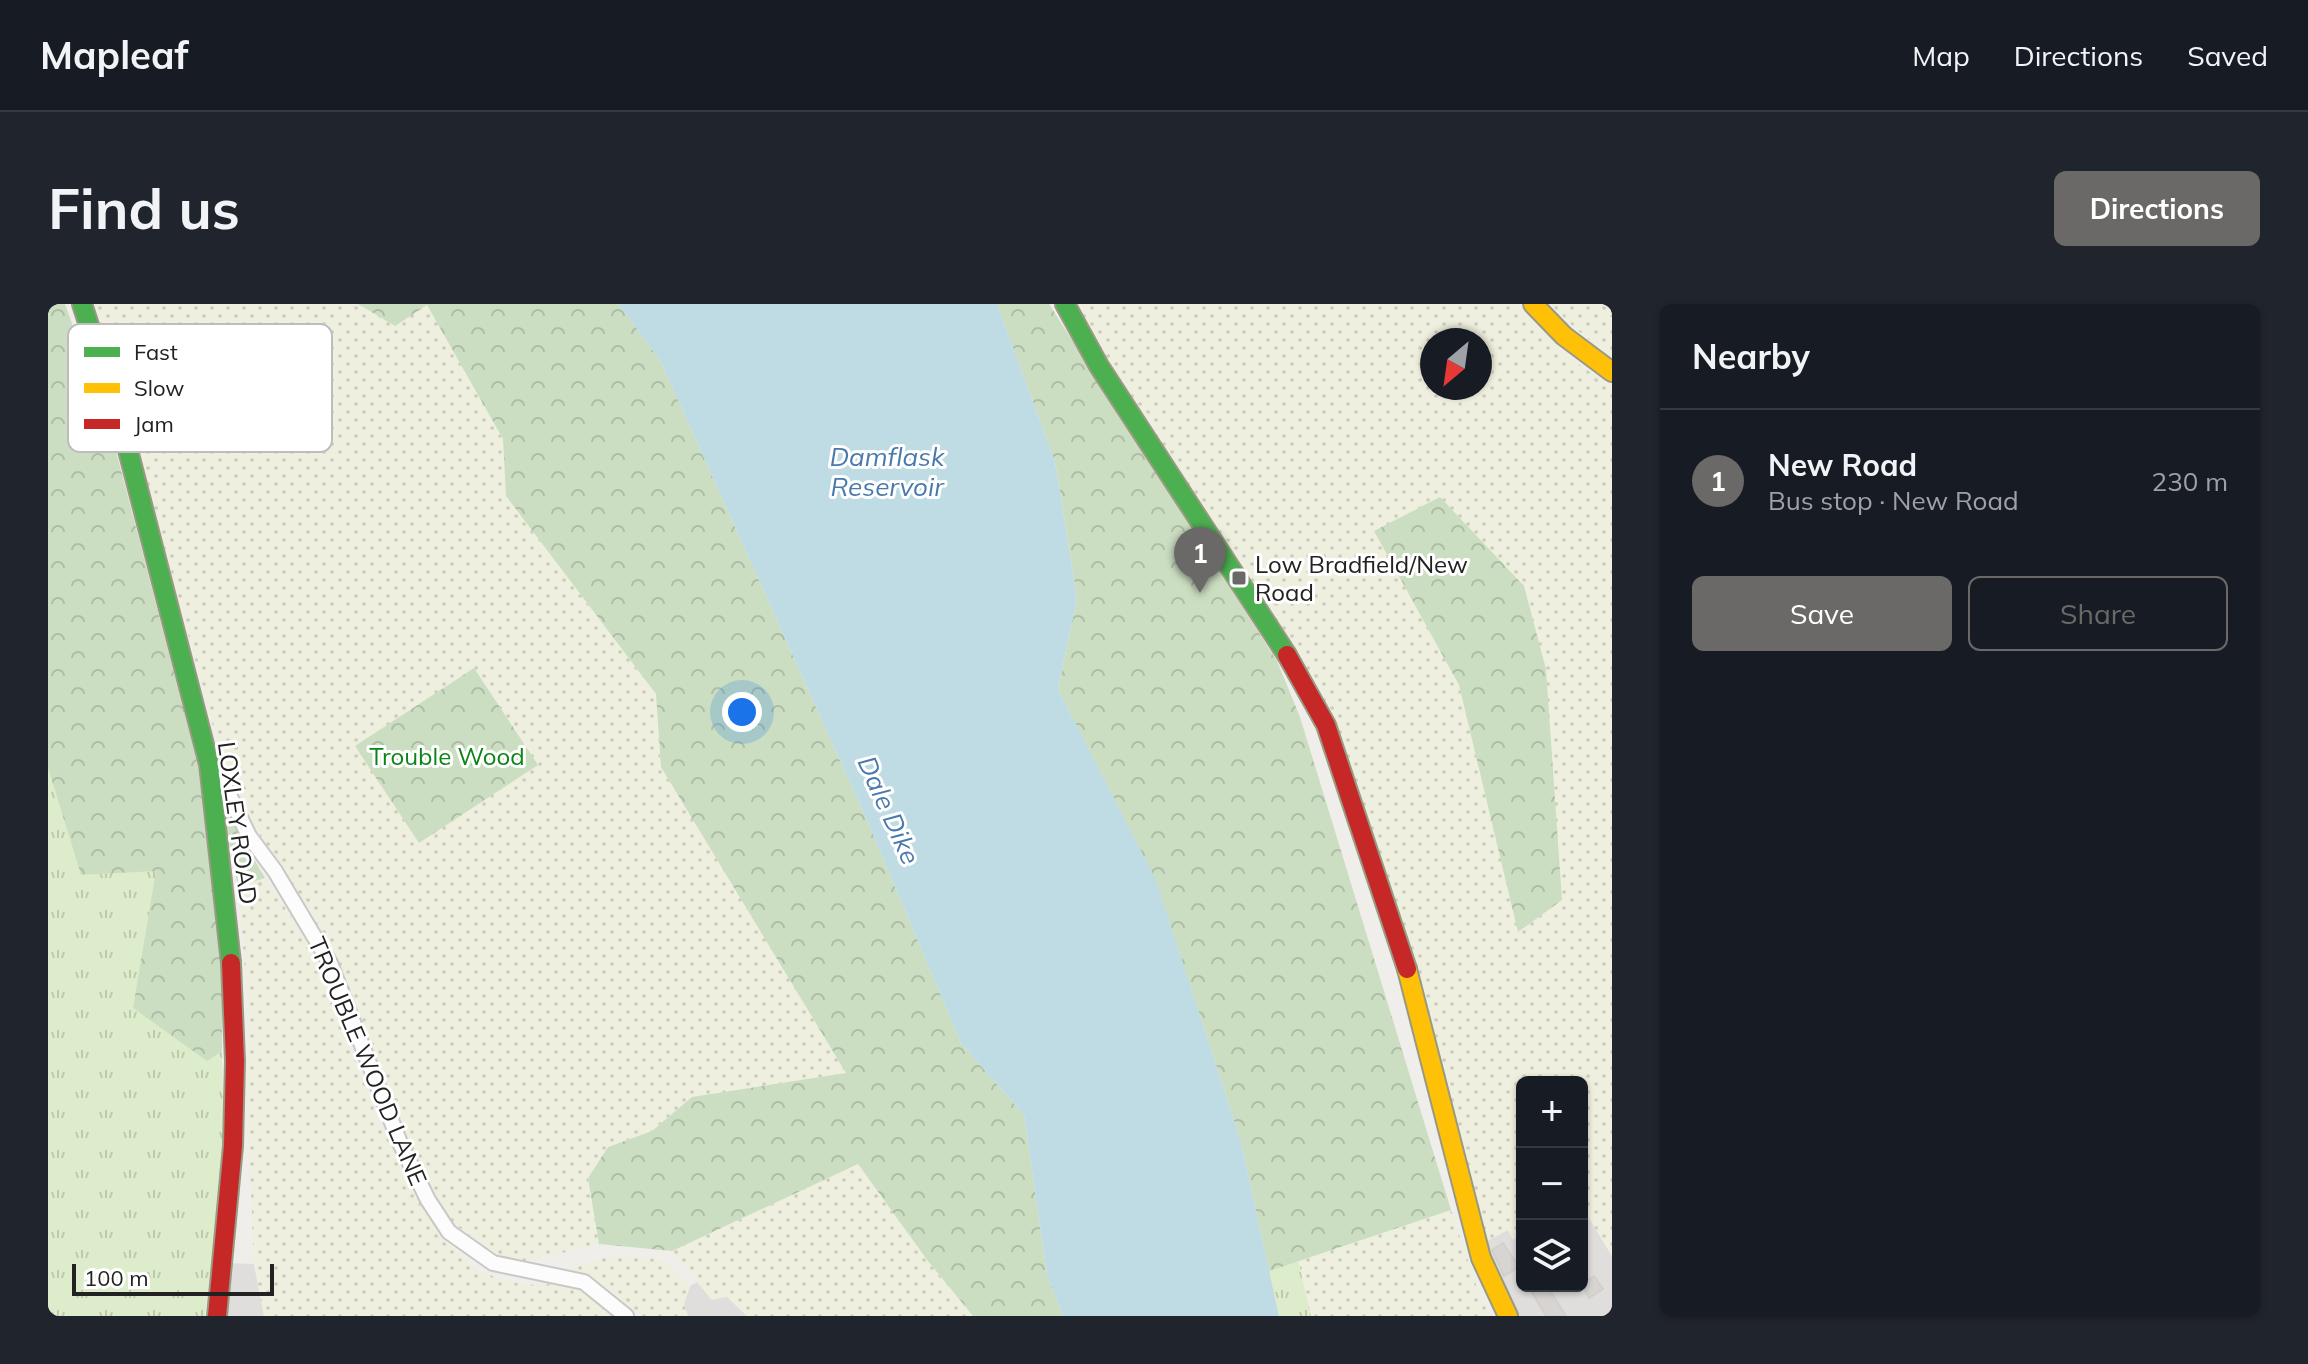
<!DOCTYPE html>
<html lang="en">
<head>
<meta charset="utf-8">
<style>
  body { margin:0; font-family:Mulish,sans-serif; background:#20242c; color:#f1f3f6 }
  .controls { position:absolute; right:24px; bottom:24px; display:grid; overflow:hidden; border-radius:12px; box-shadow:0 2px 6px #0004 }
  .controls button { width:72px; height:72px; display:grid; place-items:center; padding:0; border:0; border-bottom:2px solid #363941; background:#171b24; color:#f1f3f6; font:40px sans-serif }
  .compass { position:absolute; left:1372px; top:24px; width:72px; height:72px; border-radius:50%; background:#171b24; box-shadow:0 2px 6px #0004; rotate:209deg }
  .scale { position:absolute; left:24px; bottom:20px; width:202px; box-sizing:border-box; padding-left:8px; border:4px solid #222; border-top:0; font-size:22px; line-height:28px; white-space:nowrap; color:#222; -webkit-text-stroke:6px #fff; paint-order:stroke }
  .you { position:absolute; left:694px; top:408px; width:28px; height:28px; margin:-20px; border:6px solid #fff; border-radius:50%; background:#1a73e8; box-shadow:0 0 0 12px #1a73e833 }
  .badge { display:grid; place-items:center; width:52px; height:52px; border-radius:50%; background:#6a6968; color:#fff; font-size:26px; font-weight:700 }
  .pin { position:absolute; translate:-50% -66px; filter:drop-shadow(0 2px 4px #0008) }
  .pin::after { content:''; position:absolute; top:42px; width:28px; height:24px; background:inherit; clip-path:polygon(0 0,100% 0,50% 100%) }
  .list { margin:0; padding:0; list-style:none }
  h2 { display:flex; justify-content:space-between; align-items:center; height:104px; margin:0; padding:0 32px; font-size:34px }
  h2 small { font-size:26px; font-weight:400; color:#9ea1a6 }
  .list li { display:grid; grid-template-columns:52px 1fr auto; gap:24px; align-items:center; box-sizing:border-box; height:144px; padding:0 32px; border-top:2px solid #363941 }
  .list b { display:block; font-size:30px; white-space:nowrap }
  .list p { margin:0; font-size:26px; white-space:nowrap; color:#9ea1a6 }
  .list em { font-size:26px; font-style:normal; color:#9ea1a6 }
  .actions { display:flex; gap:16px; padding:24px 32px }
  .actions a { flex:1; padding:18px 0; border:2px solid #6a6968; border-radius:12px; text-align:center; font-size:28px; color:#6a6968 }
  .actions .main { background:#6a6968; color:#fff }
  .icon { flex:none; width:44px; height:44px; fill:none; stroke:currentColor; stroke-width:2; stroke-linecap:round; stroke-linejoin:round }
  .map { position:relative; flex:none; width:1564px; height:1012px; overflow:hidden; border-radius:12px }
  header { display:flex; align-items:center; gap:48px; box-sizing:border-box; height:112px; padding:0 40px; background:#171b24; border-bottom:2px solid #363941 }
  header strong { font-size:38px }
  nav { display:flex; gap:44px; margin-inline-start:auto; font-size:28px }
  .intro { display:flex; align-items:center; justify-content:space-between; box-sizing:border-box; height:192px; padding:0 48px }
  h1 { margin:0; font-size:56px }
  .button { padding:20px 36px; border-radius:12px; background:#6a6968; color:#fff; font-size:28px; font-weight:700 }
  main { display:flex; gap:48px; padding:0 48px }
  aside { flex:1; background:#171b24; border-radius:12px; box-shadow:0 2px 6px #0004 }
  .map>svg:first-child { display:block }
</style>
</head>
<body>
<header>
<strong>Mapleaf</strong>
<nav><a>Map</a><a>Directions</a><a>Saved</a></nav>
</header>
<div class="intro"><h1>Find us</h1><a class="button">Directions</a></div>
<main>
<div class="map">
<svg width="1564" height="1012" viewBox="0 0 1564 1012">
  <defs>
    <pattern id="farmland-dots" width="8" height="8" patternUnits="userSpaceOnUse" patternTransform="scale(2)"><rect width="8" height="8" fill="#efefdf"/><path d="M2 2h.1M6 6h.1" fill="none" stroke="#cdcdbf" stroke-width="1.8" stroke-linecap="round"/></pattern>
    <pattern id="grass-tufts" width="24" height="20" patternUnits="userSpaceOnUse" patternTransform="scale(2)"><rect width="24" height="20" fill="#ddeccb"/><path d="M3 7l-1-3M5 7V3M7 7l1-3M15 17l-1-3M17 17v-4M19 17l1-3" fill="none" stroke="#bdcaae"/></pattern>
    <pattern id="forest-crowns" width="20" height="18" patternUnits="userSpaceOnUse" patternTransform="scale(2)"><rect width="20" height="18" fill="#cbdec1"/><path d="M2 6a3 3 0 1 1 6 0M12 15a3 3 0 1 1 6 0" fill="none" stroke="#aebea6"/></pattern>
  </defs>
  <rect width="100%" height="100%" fill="#f0eeeb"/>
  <path fill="#dfdedc" d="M 1541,914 L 1564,952 L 1564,1012 L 1469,1012 L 1435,939 L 1461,925 L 1465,935 L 1474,929 L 1474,982 L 1534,982 L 1534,919 Z
    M 180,959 L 206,960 L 216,1012 L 174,1012 Z
    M 649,978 L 664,996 L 679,992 L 699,1012 L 640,1012 L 636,1000 L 642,982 Z"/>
  <path fill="url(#farmland-dots)" fill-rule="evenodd" d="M 46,0 L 379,1 L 455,135 L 458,192 L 608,390 L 613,463 L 799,769 L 644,793 L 604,827 L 560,843 L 540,874 L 551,940 L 468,960 L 429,938 L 393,909 L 376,877 L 286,650 L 191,497 L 175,459 L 82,116 Z
    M 1027,0 L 1469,0 L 1523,55 L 1564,83 L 1564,952 L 1541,914 L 1534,919 L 1534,778 L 1474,778 L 1474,929 L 1465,936 L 1460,926 L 1435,939 L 1278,401 L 1187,252 L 1090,108 ZM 1384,36 L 1432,36 L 1432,84 L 1384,84 Z
    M 1502,0 L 1564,0 L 1564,54 L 1528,25 Z
    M 217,574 L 259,636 L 332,819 L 394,932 L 423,961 L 448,974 L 478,981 L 519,979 L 542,989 L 564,1012 L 216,1012 L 206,960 L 199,796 L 201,712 L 190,582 Z
    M 810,860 L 880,957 L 925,1012 L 699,1012 L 679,993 L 664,996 L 624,947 Z
    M 1403,906 L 1433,995 L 1443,1012 L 1263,1012 L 1250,956 Z
    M 561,952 L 612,955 L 642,982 L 636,1000 L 640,1012 L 592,1012 L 558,983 L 521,965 Z"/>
  <path fill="url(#grass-tufts)" d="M 0,464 L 33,571 L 108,566 L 158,757 L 174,747 L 176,842 L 157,1012 L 0,1012 Z
    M 1250,956 L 1263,1012 L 1231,1012 L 1221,967 Z"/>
  <path fill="url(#forest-crowns)" d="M 0,0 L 17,0 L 63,128 L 150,460 L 174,671 L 174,747 L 159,757 L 85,704 L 108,567 L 33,571 L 0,464 Z
    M 310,0 L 571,0 L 613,58 L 821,521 L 913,739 L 976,811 L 999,971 L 1015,1012 L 925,1012 L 880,957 L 810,860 L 624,947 L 551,940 L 540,874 L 560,843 L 604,827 L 644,793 L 798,769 L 613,463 L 608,390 L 458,192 L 455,135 L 379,1 L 347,22 Z
    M 949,0 L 1001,0 L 1229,357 L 1252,413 L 1403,906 L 1221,967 L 1193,838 L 1108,577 L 1010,385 L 1029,294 L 1007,158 Z
    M 1392,193 L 1476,282 L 1498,365 L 1514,596 L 1470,628 L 1411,381 L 1326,227 Z
    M 426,364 L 490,461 L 371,539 L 307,442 Z
    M 173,499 L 217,574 L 190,582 Z"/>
  <path fill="#bfdbe3" d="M 571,0 L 949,0 L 1007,158 L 1029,294 L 1010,385 L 1108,576 L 1193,838 L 1231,1012 L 1015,1012 L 999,971 L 976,811 L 913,739 L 821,521 L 613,58 Z"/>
  <path fill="#d7d4d2" stroke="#d3d0cc" stroke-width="2" d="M 1455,939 L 1471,963 L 1456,972 L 1444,946 Z
    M 1546,972 L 1555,985 L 1541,994 L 1534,980 Z
    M 1480,982 L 1499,982 L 1518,1012 L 1498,1012 Z"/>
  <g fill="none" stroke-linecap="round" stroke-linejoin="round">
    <g stroke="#c9c8c7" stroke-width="18">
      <path id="street" d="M 161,460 L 169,466 L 201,532 L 227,567 L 282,659 L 352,839 L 380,896 L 401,928 L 445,959 L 536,978 L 578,1012"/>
    </g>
    <g stroke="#999a82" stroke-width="22">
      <path id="fast" d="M 34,0 L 73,119 L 161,460 L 183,659
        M 1017,0 L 1051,62 L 1239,351"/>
    </g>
    <g stroke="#999a82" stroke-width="22">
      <path id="slow" d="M 1485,0 L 1516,32 L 1564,68
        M 1359,665 L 1433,954 L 1460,1012"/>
    </g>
    <g stroke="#999a82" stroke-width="22">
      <path id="jam" d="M 1239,351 L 1278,421 L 1359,665
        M 169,1012 L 185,842 L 187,757 L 183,659"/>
    </g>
    <use href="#street" stroke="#fdfcfc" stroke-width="14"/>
    <use href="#fast" stroke="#4caf50" stroke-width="18"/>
    <use href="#slow" stroke="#ffc107" stroke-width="18"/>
    <use href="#jam" stroke="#c62828" stroke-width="18"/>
  </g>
  <rect fill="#6a6968" stroke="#fff" stroke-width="3" x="1183" y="266" width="16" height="16" rx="4"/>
  <g text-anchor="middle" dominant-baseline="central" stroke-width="6" stroke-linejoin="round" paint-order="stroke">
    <g font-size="24" fill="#222" stroke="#fff" text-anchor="start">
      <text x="1207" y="260">Low Bradfield/New<tspan x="1207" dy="28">Road</tspan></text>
    </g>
    <g font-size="24" fill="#0c8416" stroke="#fff">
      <text x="399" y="452">Trouble Wood</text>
    </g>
    <g font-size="24" fill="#222" stroke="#fff">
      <text transform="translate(190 519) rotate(82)">LOXLEY ROAD</text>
      <text transform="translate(320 757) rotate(67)">TROUBLE WOOD LANE</text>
    </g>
    <g font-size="26" font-style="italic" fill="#4a7aab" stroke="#fff">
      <text x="839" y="152">Damflask<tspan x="839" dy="30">Reservoir</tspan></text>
      <text transform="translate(841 506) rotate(66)">Dale Dike</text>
    </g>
  </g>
  <rect x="20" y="20" width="264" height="128" rx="12" fill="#fff" stroke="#bdbdbd" stroke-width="2"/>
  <rect x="36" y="43" width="36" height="10" fill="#4caf50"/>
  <rect x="36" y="79" width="36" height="10" fill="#ffc107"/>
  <rect x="36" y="115" width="36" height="10" fill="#c62828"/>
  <g font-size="22" fill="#222">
    <text x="86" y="56">Fast</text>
    <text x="86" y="92">Slow</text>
    <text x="86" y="128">Jam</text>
  </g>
</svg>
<div class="controls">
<button>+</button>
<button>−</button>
<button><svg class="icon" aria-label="layers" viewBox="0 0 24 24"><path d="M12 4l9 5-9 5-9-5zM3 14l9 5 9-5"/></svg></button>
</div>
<svg class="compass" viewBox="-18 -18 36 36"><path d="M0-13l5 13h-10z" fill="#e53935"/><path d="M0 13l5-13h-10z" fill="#9ea1a6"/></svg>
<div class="scale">100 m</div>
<div class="you"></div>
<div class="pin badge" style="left:1152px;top:289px">1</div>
</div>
<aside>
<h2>Nearby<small></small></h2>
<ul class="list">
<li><span class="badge">1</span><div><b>New Road</b><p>Bus stop · New Road</p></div><em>230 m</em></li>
</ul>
<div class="actions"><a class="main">Save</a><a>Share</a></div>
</aside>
</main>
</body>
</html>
